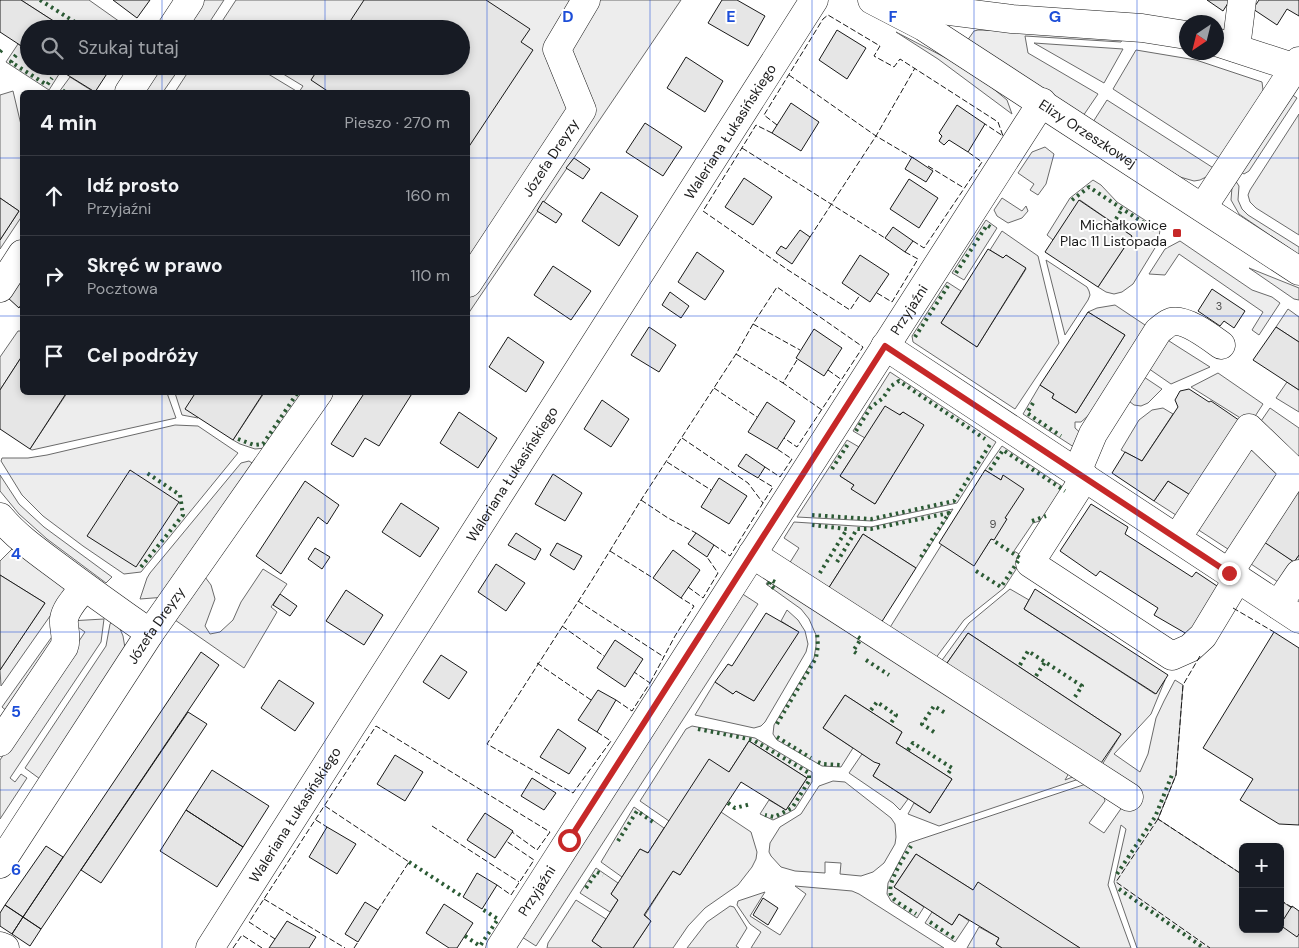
<!DOCTYPE html>
<html lang="pl">
<head>
<meta charset="utf-8">
<style>
  body { margin:0; font-family:"DM Sans",sans-serif; background:#20242c; color:#f1f3f6 }
  .controls { position:absolute; right:15px; bottom:15px; display:grid; overflow:hidden; border-radius:8px; box-shadow:0 2px 8px #0003 }
  .controls button { width:45px; height:45px; display:grid; place-items:center; padding:0; border:0; border-bottom:1px solid #363941; background:#171b24; color:#f1f3f6; font:25px sans-serif }
  .compass { position:absolute; left:1179px; top:15px; width:45px; height:45px; border-radius:50%; background:#171b24; box-shadow:0 2px 8px #0003; rotate:215deg }
  .stop { position:absolute; width:15px; height:15px; margin:-11px; border:4px solid #c62828; border-radius:50%; background:#fff }
  .stop.end { background:#c62828; border-color:#fff; box-shadow:0 1px 5px #0008 }
  .list { margin:0; padding:0; list-style:none }
  h2 { display:flex; justify-content:space-between; align-items:center; height:65px; margin:0; padding:0 20px; font-size:21px }
  h2 small { font-size:16px; font-weight:400; color:#9ea1a6 }
  .list li { display:grid; grid-template-columns:32px 1fr auto; gap:15px; align-items:center; box-sizing:border-box; height:80px; padding:0 20px; border-top:1px solid #363941 }
  .list b { display:block; font-size:19px; white-space:nowrap }
  .list p { margin:0; font-size:16px; white-space:nowrap; color:#9ea1a6 }
  .list em { font-size:16px; font-style:normal; color:#9ea1a6 }
  .icon { flex:none; width:28px; height:28px; fill:none; stroke:currentColor; stroke-width:2; stroke-linecap:round; stroke-linejoin:round }
  .map { position:relative; flex:none; width:1299px; height:948px; overflow:hidden }
  .search { position:absolute; background:#171b24; box-shadow:0 2px 8px #0003; left:20px; top:20px; width:450px; height:55px; display:flex; align-items:center; gap:12px; box-sizing:border-box; padding:0 18px; border-radius:28px; color:#9ea1a6; font-size:19px }
  .panel { position:absolute; background:#171b24; box-shadow:0 2px 8px #0003; left:20px; top:90px; width:450px; height:305px; border-radius:8px }
  .map>svg:first-child { display:block }
</style>
</head>
<body>
<div class="map">
<svg width="1299" height="948" viewBox="0 0 1299 948">
  <rect width="100%" height="100%" fill="#fff"/>
  <path fill="#ededed" stroke="#6a6a6a" d="M 21,0 L 89,0 L 130,29 L 66,29 Z
    M 201,0 L 224,0 L 205,29 L 182,29 Z
    M 236,0 L 681,0 L 468,314 L 468,92 L 299,92 L 303,86 L 270,66 L 461,66 L 461,29 L 217,29 Z
    M 978,30 L 1020,31 L 1125,34 L 1121,42 L 1025,36 L 1028,53 L 1098,94 L 1083,116 L 967,41 L 974,31 Z
    M 896,32 L 948,59 L 990,86 L 1007,100 L 1012,114 L 938,59 Z
    M 1034,43 L 1123,49 L 1104,83 Z
    M 18,44 L 29,51 L 29,66 L 53,66 L 61,71 L 49,90 L 6,62 Z
    M 1136,50 L 1196,60 L 1262,82 L 1263,90 L 1261,96 L 1221,159 L 1113,89 Z
    M 157,66 L 181,66 L 163,92 L 139,92 Z
    M 192,66 L 255,66 L 298,92 L 175,92 Z
    M 70,77 L 94,92 L 59,92 Z
    M 13,91 L 22,129 L 22,216 L 0,249 L 0,240 L 19,211 L 0,198 L 0,95 Z
    M 1291,94 L 1297,98 L 1249,171 L 1244,174 L 1241,172 Z
    M 1107,100 L 1215,169 L 1210,175 L 1200,180 L 1194,181 L 1180,177 L 1093,122 Z
    M 1299,114 L 1299,235 L 1256,208 L 1250,202 L 1248,195 L 1250,190 Z
    M 1045,147 L 1054,154 L 1046,184 L 1038,195 L 1030,190 L 1034,184 L 1018,173 L 1032,152 Z
    M 1093,180 L 1101,185 L 1117,202 L 1160,230 L 1158,243 L 1133,284 L 1122,292 L 1114,294 L 1106,292 L 1098,287 L 1132,236 L 1080,200 L 1053,240 L 1047,235 L 1070,198 Z
    M 1235,180 L 1239,186 L 1238,200 L 1242,209 L 1248,215 L 1299,247 L 1299,255 L 1239,214 L 1231,200 L 1232,187 Z
    M 1002,198 L 1022,211 L 1026,206 L 1028,211 L 1022,218 L 1008,223 L 997,216 L 994,210 Z
    M 986,220 L 997,228 L 964,280 L 952,273 Z
    M 1002,231 L 1038,256 L 1059,343 L 1015,409 L 913,342 L 912,336 L 947,282 L 961,291 L 941,323 L 977,347 L 1026,269 L 1006,255 L 1003,258 L 990,250 Z
    M 1180,241 L 1252,290 L 1272,297 L 1280,303 L 1259,335 L 1252,330 L 1263,312 L 1179,254 L 1165,275 L 1149,274 L 1165,249 Z
    M 1046,260 L 1087,287 L 1089,291 L 1090,295 L 1088,300 L 1065,335 Z
    M 1249,268 L 1299,288 L 1299,300 L 1294,299 Z
    M 1115,305 L 1151,329 L 1099,406 L 1081,422 L 1075,422 L 1075,428 L 1084,436 L 1080,451 L 1023,414 L 1040,385 L 1054,394 L 1052,398 L 1076,413 L 1125,335 L 1088,312 L 1097,308 Z
    M 1288,309 L 1299,317 L 1299,342 L 1276,327 Z
    M 18,331 L 22,331 L 22,356 L 0,390 L 0,357 Z
    M 1166,339 L 1180,348 L 1210,367 L 1171,384 L 1142,364 Z
    M 890,372 L 996,442 L 957,503 L 872,521 L 797,517 L 847,440 L 859,447 L 840,476 L 854,485 L 852,489 L 875,504 L 923,426 L 903,412 L 865,438 L 853,431 Z
    M 1218,373 L 1263,404 L 1250,424 L 1191,387 Z
    M 1141,375 L 1162,389 L 1148,403 L 1141,406 L 1134,405 L 1121,395 Z
    M 1287,382 L 1299,390 L 1299,412 L 1276,398 Z
    M 67,393 L 167,393 L 176,418 L 32,450 L 30,449 Z
    M 175,393 L 196,393 L 198,418 L 182,415 Z
    M 264,393 L 303,393 L 266,448 L 255,449 L 240,444 L 233,440 Z
    M 1163,408 L 1173,414 L 1142,461 L 1121,450 L 1139,420 L 1152,410 Z
    M 1270,408 L 1299,428 L 1299,455 L 1296,459 L 1257,427 Z
    M 175,425 L 198,426 L 238,453 L 141,572 L 124,574 L 83,546 L 43,516 L 22,495 L 1,461 L 2,458 L 28,458 L 47,455 Z
    M 1251,445 L 1287,473 L 1234,553 L 1194,527 Z
    M 1002,446 L 1069,491 L 1053,517 L 1033,523 L 1014,551 L 1024,557 L 1004,588 L 964,620 L 935,659 L 889,629 L 942,544 L 974,565 L 1005,518 L 1003,476 L 1001,480 L 985,470 Z
    M 249,461 L 260,468 L 166,597 L 140,599 L 147,578 L 150,573 L 241,463 Z
    M 0,475 L 19,504 L 44,527 L 112,577 L 106,583 L 47,539 L 19,514 L 0,491 Z
    M 1168,481 L 1192,496 L 1179,517 L 1154,501 Z
    M 953,509 L 916,568 L 863,534 L 828,589 L 789,564 L 799,548 L 784,538 L 794,522 L 871,527 Z
    M 1259,538 L 1294,562 L 1299,555 L 1299,563 L 1284,586 L 1245,560 Z
    M 17,544 L 66,586 L 55,609 L 1,686 L 0,670 L 45,603 L 0,575 L 0,561 Z
    M 263,569 L 287,584 L 271,607 L 277,612 L 244,668 L 175,620 L 205,577 L 211,585 L 215,599 L 205,626 L 210,634 L 220,632 L 233,620 L 241,602 Z
    M 771,577 L 1072,768 L 1065,780 L 1075,776 L 1079,779 L 939,826 L 908,814 L 914,803 L 930,813 L 952,779 L 896,743 L 902,732 L 845,695 L 823,728 L 853,748 L 841,767 L 822,766 L 777,740 L 773,734 L 774,725 L 814,658 L 816,646 L 816,635 L 809,619 L 801,609 L 766,584 Z
    M 1010,589 L 1029,600 L 1024,609 L 1155,694 L 1165,680 L 1151,714 L 1114,754 L 1140,772 L 1148,754 L 1156,718 L 1164,701 L 1175,680 L 1183,685 L 1176,775 L 1158,819 L 1243,875 L 1243,929 L 1280,929 L 1280,900 L 1299,913 L 1299,948 L 1137,948 L 1114,882 L 1126,829 L 1121,825 L 1108,885 L 1131,948 L 1080,948 L 973,890 L 916,854 L 894,887 L 924,907 L 917,918 L 891,901 L 887,894 L 888,883 L 909,843 L 1086,784 L 1104,797 L 1105,801 L 1089,823 L 1104,833 L 1134,790 L 1100,768 L 1121,734 L 968,633 L 945,666 L 940,663 L 969,623 Z
    M 741,593 L 758,604 L 536,946 L 522,937 Z
    M 787,610 L 798,620 L 805,631 L 808,644 L 806,652 L 765,722 L 761,726 L 754,728 L 695,715 L 715,682 L 733,694 L 736,691 L 754,701 L 798,632 L 781,621 Z
    M 104,619 L 101,642 L 10,778 L 15,782 L 21,774 L 27,778 L 0,819 L 0,760 L 85,632 L 69,621 Z
    M 114,619 L 118,624 L 123,636 L 125,648 L 40,779 L 25,768 L 106,646 L 110,624 Z
    M 56,631 L 56,636 L 8,712 L 2,707 Z
    M 692,726 L 755,738 L 812,772 L 812,782 L 795,809 L 788,813 L 773,820 L 760,814 L 769,800 L 786,810 L 807,778 L 749,741 L 729,772 L 669,821 L 640,801 L 686,729 Z
    M 862,754 L 880,764 L 873,776 L 908,799 L 900,810 L 893,803 L 849,773 Z
    M 833,781 L 845,782 L 891,818 L 895,824 L 896,837 L 895,844 L 884,863 L 873,872 L 861,876 L 840,874 L 841,863 L 825,862 L 825,873 L 795,871 L 781,867 L 771,856 L 769,852 L 770,843 L 780,827 L 801,814 L 819,786 Z
    M 634,807 L 664,828 L 648,853 L 640,849 L 622,877 L 601,862 Z
    M 721,812 L 751,832 L 757,852 L 756,859 L 752,867 L 738,885 L 705,908 L 688,926 L 673,948 L 633,948 L 651,921 L 645,915 L 673,871 L 680,875 Z
    M 596,868 L 618,883 L 611,894 L 618,900 L 610,912 L 580,893 Z
    M 795,886 L 852,891 L 859,894 L 944,948 L 751,948 L 761,932 L 750,924 L 737,905 L 738,901 L 765,892 L 750,916 L 780,935 L 806,894 Z
    M 576,900 L 606,919 L 592,941 L 602,948 L 547,948 L 548,943 Z
    M 730,906 L 734,907 L 747,928 L 736,946 L 739,948 L 687,948 L 707,922 Z
    M 932,912 L 952,925 L 959,914 L 969,921 L 955,942 L 925,923 Z
    M 979,927 L 999,938 L 996,944 L 1002,948 L 967,948 Z"/>
  <path fill="#e6e6e6" stroke="#1a1a1a" d="M 0,0 L 21,0 L 66,29 L 29,29 L 29,51 L 0,32 Z
    M 113,0 L 150,0 L 137,18 Z
    M 364,0 L 486,0 L 530,29 L 521,42 L 533,50 L 468,148 L 468,92 L 329,92 L 311,80 L 320,66 L 461,66 L 461,29 L 345,29 Z
    M 722,0 L 737,0 L 765,16 L 748,46 L 708,23 Z
    M 1207,0 L 1230,0 L 1223,11 Z
    M 1259,0 L 1299,0 L 1299,16 L 1287,9 L 1277,25 L 1253,9 Z
    M 837,30 L 866,48 L 847,79 L 819,60 Z
    M 686,57 L 723,81 L 705,112 L 667,88 Z
    M 53,66 L 112,66 L 95,92 Z
    M 791,103 L 819,122 L 801,151 L 772,133 Z
    M 957,105 L 985,124 L 968,152 L 949,140 L 944,145 L 939,141 L 942,136 L 939,133 Z
    M 645,123 L 682,147 L 663,176 L 626,152 Z
    M 912,157 L 933,171 L 926,182 L 905,169 Z
    M 574,158 L 590,169 L 583,179 L 566,168 Z
    M 744,178 L 772,197 L 753,225 L 725,207 Z
    M 909,179 L 938,198 L 919,228 L 890,209 Z
    M 601,192 L 638,216 L 619,246 L 582,221 Z
    M 0,198 L 19,211 L 0,240 Z
    M 1079,200 L 1132,236 L 1098,287 L 1045,252 Z
    M 543,201 L 562,214 L 556,223 L 537,211 Z
    M 893,227 L 913,241 L 905,252 L 885,238 Z
    M 800,230 L 810,237 L 792,264 L 776,253 L 781,246 L 786,249 Z
    M 988,249 L 1003,258 L 1006,255 L 1026,268 L 977,347 L 941,323 Z
    M 697,252 L 724,271 L 705,300 L 678,282 Z
    M 860,255 L 889,274 L 870,302 L 842,283 Z
    M 553,266 L 591,291 L 571,320 L 534,295 Z
    M 22,277 L 22,303 L 19,308 L 7,297 Z
    M 1212,289 L 1245,311 L 1234,328 L 1224,321 L 1220,326 L 1198,311 Z
    M 670,292 L 689,306 L 681,318 L 662,305 Z
    M 1088,312 L 1125,335 L 1076,413 L 1052,398 L 1054,394 L 1040,385 Z
    M 649,327 L 676,345 L 659,372 L 631,355 Z
    M 1276,327 L 1299,342 L 1299,390 L 1253,360 Z
    M 814,329 L 842,348 L 824,376 L 796,358 Z
    M 508,337 L 544,362 L 526,392 L 489,367 Z
    M 22,356 L 22,392 L 67,392 L 30,449 L 0,429 L 0,390 Z
    M 1189,389 L 1209,402 L 1211,401 L 1246,425 L 1192,496 L 1168,481 L 1154,501 L 1112,473 L 1125,452 L 1142,461 L 1178,407 L 1175,400 L 1180,391 Z
    M 196,392 L 264,392 L 233,440 L 185,409 Z
    M 365,392 L 413,392 L 379,446 L 365,438 L 353,457 L 331,444 Z
    M 602,400 L 629,419 L 611,447 L 584,429 Z
    M 767,402 L 795,421 L 777,449 L 748,432 Z
    M 885,406 L 900,415 L 903,412 L 924,425 L 875,504 L 851,489 L 854,485 L 840,476 Z
    M 459,412 L 497,438 L 478,468 L 440,443 Z
    M 746,454 L 765,467 L 758,478 L 738,466 Z
    M 130,470 L 179,502 L 136,567 L 87,536 Z
    M 985,470 L 1001,480 L 1003,475 L 1024,489 L 1005,518 L 1007,519 L 994,540 L 991,539 L 974,566 L 939,543 Z
    M 553,474 L 582,493 L 565,521 L 535,504 Z
    M 719,478 L 747,496 L 729,524 L 701,507 Z
    M 305,481 L 339,505 L 327,524 L 318,517 L 281,574 L 256,556 Z
    M 1299,485 L 1299,555 L 1294,562 L 1261,540 Z
    M 401,503 L 439,528 L 420,557 L 382,532 Z
    M 1091,504 L 1128,527 L 1125,534 L 1192,577 L 1196,572 L 1223,590 L 1192,637 L 1154,615 L 1158,608 L 1100,571 L 1096,576 L 1060,551 Z
    M 516,533 L 541,549 L 535,560 L 508,545 Z
    M 696,533 L 714,545 L 707,557 L 688,544 Z
    M 863,534 L 916,568 L 881,623 L 828,589 Z
    M 557,543 L 582,556 L 574,570 L 550,555 Z
    M 315,548 L 330,557 L 322,569 L 308,559 Z
    M 673,550 L 700,570 L 681,598 L 653,578 Z
    M 496,564 L 525,583 L 506,611 L 478,592 Z
    M 0,575 L 45,603 L 0,670 Z
    M 1035,589 L 1168,675 L 1156,694 L 1024,609 Z
    M 346,590 L 383,615 L 364,645 L 326,621 Z
    M 280,594 L 297,606 L 290,616 L 273,605 Z
    M 766,613 L 799,632 L 754,701 L 736,691 L 733,694 L 715,682 L 728,664 L 732,666 Z
    M 1274,632 L 1299,648 L 1299,825 L 1279,824 L 1240,800 L 1253,779 L 1203,748 Z
    M 968,633 L 1121,734 L 1099,766 L 945,666 Z
    M 615,640 L 643,659 L 625,687 L 597,668 Z
    M 201,652 L 219,665 L 41,929 L 23,917 Z
    M 441,655 L 467,672 L 449,699 L 423,682 Z
    M 279,680 L 314,703 L 295,731 L 261,708 Z
    M 598,690 L 616,700 L 597,732 L 578,720 Z
    M 845,695 L 902,732 L 896,743 L 952,779 L 930,813 L 873,776 L 880,764 L 874,762 L 823,728 Z
    M 188,712 L 207,724 L 101,883 L 81,870 Z
    M 558,729 L 586,748 L 569,774 L 540,757 Z
    M 749,741 L 807,778 L 786,810 L 741,782 L 680,875 L 673,871 L 644,915 L 651,921 L 633,948 L 602,948 L 592,941 L 618,900 L 611,894 L 620,880 L 640,849 L 648,853 L 709,759 L 729,772 Z
    M 395,755 L 423,772 L 405,801 L 377,784 Z
    M 212,770 L 269,806 L 243,847 L 186,810 Z
    M 532,778 L 556,793 L 544,810 L 521,796 Z
    M 186,810 L 243,847 L 217,887 L 160,851 Z
    M 485,813 L 513,831 L 495,858 L 467,840 Z
    M 327,827 L 356,844 L 337,874 L 309,857 Z
    M 46,846 L 63,857 L 23,917 L 5,905 Z
    M 916,854 L 973,890 L 978,882 L 1080,948 L 1002,948 L 996,944 L 999,938 L 959,914 L 952,925 L 894,887 Z
    M 477,873 L 497,885 L 482,909 L 463,897 Z
    M 763,898 L 778,908 L 768,925 L 753,915 Z
    M 365,902 L 378,910 L 358,942 L 345,934 Z
    M 444,904 L 473,923 L 457,948 L 449,948 L 426,933 Z
    M 5,905 L 23,917 L 12,934 L 0,926 L 0,913 Z
    M 1292,906 L 1299,911 L 1299,934 L 1297,937 L 1280,925 Z
    M 23,917 L 41,929 L 30,946 L 12,934 Z
    M 287,921 L 316,937 L 309,948 L 269,948 Z"/>
  <g fill="none" stroke-linecap="round" stroke-linejoin="round">
    <g stroke="#1a1a1a" stroke-width="29">
      <g id="minor">
        <path id="s1" d="M 872,0 L 924,27 L 1299,271"/>
        <path d="M 895,4 L 1012,19 L 1142,28 L 1186,35"/>
        <path d="M 171,29 L 190,0"/>
        <path d="M 1216,42 L 1299,69"/>
        <path d="M 1236,48 L 1242,0"/>
        <path d="M 129,92 L 146,66"/>
        <path d="M 1203,207 L 1299,61"/>
        <path id="s2" d="M 468,283 L 582,110 L 557,49 L 586,0"/>
        <path d="M 0,288 L 22,254"/>
        <path d="M 885,346 L 1299,619"/>
        <path d="M 1077,472 L 1093,434 L 1158,331 C 1162,328 1167,323 1171,322 C 1185,318 1210,337 1221,345"/>
        <path d="M 1085,477 L 1030,563 L 1172,656 L 1190,648 L 1203,636 L 1238,578"/>
        <path d="M 0,517 C 15,535 34,549 53,563 C 85,587 117,610 150,633"/>
        <path d="M 1177,538 L 1249,428 L 1299,476"/>
        <path d="M 752,554 L 1129,797"/>
        <path d="M 1229,573 L 1294,473"/>
        <path d="M 1278,605 L 1299,574"/>
        <path d="M 0,742 L 64,647 C 68,637 63,629 64,619 C 66,607 78,596 84,587"/>
        <path id="s3" d="M 0,864 L 150,633 L 319,392"/>
        <path d="M 0,946 L 5,948"/>
        <path id="s4" d="M 210,948 L 814,0"/>
        <path id="s5" d="M 500,948 L 1042,102"/>
      </g>
    </g>
    <use href="#minor" stroke="#fff" stroke-width="28"/>
    <path stroke="#2b5a34" stroke-width="4" stroke-dasharray="2.5 4" stroke-linecap="butt" d="M 40,0 L 86,29
      M 0,52 L 4,47
      M 16,55 L 11,62 L 47,85 L 52,78
      M 64,92 L 67,88
      M 1072,200 L 1089,187 L 1156,231
      M 1116,219 L 1122,209
      M 956,273 L 987,225 L 992,228
      M 915,337 L 948,286
      M 1033,403 L 1027,413 L 1061,436
      M 856,431 L 871,407 L 883,398 L 891,386 L 899,381 L 985,439
      M 238,439 L 254,445 L 263,444 L 298,392
      M 832,469 L 848,444
      M 990,470 L 1003,450 L 1065,491
      M 812,515 L 871,519 L 954,501 L 991,443
      M 1032,521 L 1046,516
      M 812,525 L 847,529 L 818,576
      M 837,562 L 857,529 L 871,529 L 949,513 L 919,560
      M 141,567 L 183,515 L 180,495 L 147,473
      M 976,571 L 1001,587 L 1020,558 L 994,541
      M 775,582 L 771,580 L 769,584 L 775,589
      M 858,637 L 861,639 L 853,651 L 859,655
      M 866,660 L 889,675
      M 1020,665 L 1028,651 L 1082,686 L 1073,700
      M 1036,676 L 1045,662
      M 871,710 L 877,702 L 896,715 L 891,723
      M 777,724 L 816,658 L 818,646 L 817,632
      M 698,729 L 753,740 L 809,773 L 809,781 L 792,808 L 774,817 L 765,815
      M 934,732 L 922,724 L 934,706 L 947,714
      M 777,737 L 811,758
      M 908,750 L 913,743 L 952,768 L 947,775
      M 818,762 L 823,764 L 840,765
      M 728,803 L 735,808 L 751,804
      M 618,841 L 637,811 L 653,822
      M 911,846 C 905,856 884,886 892,897 C 898,904 909,909 916,914
      M 409,862 L 463,897
      M 1117,874 L 1155,817 L 1172,775
      M 586,888 L 597,872 L 603,875
      M 1119,889 L 1204,948
      M 930,922 L 954,938
      M 465,936 L 480,946 L 498,919 L 482,909"/>
    <path stroke="#1a1a1a" stroke-width="1" stroke-dasharray="6 2.5" stroke-linecap="butt" d="M 789,75 L 876,136 L 915,159
      M 777,125 L 764,115 L 823,19 L 828,15 L 880,46 L 874,56 L 894,67 L 900,59 L 998,122 L 1003,136 L 985,124
      M 772,133 L 756,125 L 703,211 L 788,270 L 850,310 L 860,295
      M 742,148 L 885,238
      M 928,166 L 964,188
      M 810,237 L 876,136 L 915,68
      M 913,241 L 924,248 L 982,162 L 968,152
      M 877,293 L 892,302 L 918,259 L 905,252
      M 753,324 L 800,350
      M 736,354 L 783,383
      M 797,360 L 783,383 L 822,410
      M 828,370 L 842,380
      M 714,388 L 757,417
      M 682,438 L 748,483 L 763,503
      M 667,462 L 711,490
      M 765,467 L 780,477 L 792,459 L 777,449
      M 641,500 L 668,518 L 696,533
      M 714,545 L 730,556 L 773,487 L 758,478
      M 610,551 L 653,578
      M 688,587 L 703,598 L 718,573 L 707,557
      M 578,601 L 664,657
      M 1233,608 L 1274,632
      M 562,626 L 604,656
      M 1200,656 L 1183,685 L 1176,775 L 1158,819 L 1243,875
      M 537,663 L 591,700
      M 650,683 L 675,636 L 694,606 L 681,598
      M 616,700 L 632,711 L 650,683 L 634,672
      M 597,732 L 611,741 L 573,793 L 487,744 L 592,580 L 641,500 L 736,354 L 753,324 L 777,287 L 863,347 L 797,447 L 784,438
      M 325,806 L 409,862 L 378,910
      M 1158,819 L 1116,882 L 1210,948
      M 316,820 L 327,827
      M 432,826 L 519,882
      M 497,885 L 511,895 L 534,860 L 506,841
      M 264,899 L 345,948
      M 1280,900 L 1293,908
      M 275,939 L 249,922 L 376,726 L 550,832 L 537,850 L 512,832
      M 233,948 L 242,935 L 262,948
      M 354,948 L 358,942"/>
  </g>
  <g fill="none" stroke-linecap="round" stroke-linejoin="round">
    <path stroke="#c62828" stroke-width="6" d="M 569,840 L 885,346 L 1229,573"/>
  </g>
  <path fill="none" stroke="#1d4ed8" stroke-width="1" stroke-opacity="0.55" d="M 162,0 L 162,29M 325,0 L 325,29M 487,0 L 487,948M 650,0 L 650,948M 812,0 L 812,948M 974,0 L 974,948M 1137,0 L 1137,948M 162,66 L 162,92M 325,66 L 325,92M 0,158 L 22,158M 468,158 L 1299,158M 0,316 L 22,316M 468,316 L 1299,316M 162,392 L 162,948M 325,392 L 325,948M 0,474 L 1299,474M 0,632 L 1299,632M 0,790 L 1299,790"/>
  <rect fill="#c62828" stroke="#fff" stroke-width="2" x="1172" y="228" width="10" height="10" rx="2.5"/>
  <g text-anchor="middle" dominant-baseline="central" stroke-width="4" stroke-linejoin="round" paint-order="stroke">
    <g font-size="11" fill="#4d4d4d">
      <text x="1219" y="306">3</text>
      <text x="993" y="524">9</text>
    </g>
    <g font-size="14" fill="#1a1a1a" stroke="#fff">
      <text stroke="none"><textPath href="#s4" startOffset="968">Waleriana Łukasińskiego</textPath></text>
      <text stroke="none"><textPath href="#s1" startOffset="254">Elizy Orzeszkowej</textPath></text>
      <text stroke="none"><textPath href="#s2" startOffset="150">Józefa Dreyzy</textPath></text>
      <text stroke="none"><textPath href="#s5" startOffset="758">Przyjaźni</textPath></text>
      <text stroke="none"><textPath href="#s4" startOffset="562">Waleriana Łukasińskiego</textPath></text>
      <text stroke="none"><textPath href="#s3" startOffset="285">Józefa Dreyzy</textPath></text>
      <text stroke="none"><textPath href="#s4" startOffset="158">Waleriana Łukasińskiego</textPath></text>
      <text stroke="none"><textPath href="#s5" startOffset="68">Przyjaźni</textPath></text>
    </g>
    <g font-size="14" fill="#1a1a1a" stroke="#fff" text-anchor="end">
      <text x="1167" y="225">Michałkowice<tspan x="1167" dy="16">Plac 11 Listopada</tspan></text>
    </g>
  </g>
  <g font-size="16" text-anchor="middle" font-weight="bold" fill="#1d4ed8" stroke="#fff" stroke-width="4" stroke-linejoin="round" paint-order="stroke">
    <text x="568" y="22">D</text>
    <text x="731" y="22">E</text>
    <text x="893" y="22">F</text>
    <text x="1055" y="22">G</text>
    <text x="16" y="559">4</text>
    <text x="16" y="717">5</text>
    <text x="16" y="875">6</text>
  </g>
</svg>
<div class="controls">
<button>+</button>
<button>−</button>
</div>
<svg class="compass" viewBox="-18 -18 36 36"><path d="M0-13l5 13h-10z" fill="#e53935"/><path d="M0 13l5-13h-10z" fill="#9ea1a6"/></svg>
<div class="stop" style="left:569px;top:840px"></div>
<div class="stop end" style="left:1229px;top:573px"></div>
<div class="search"><svg class="icon" aria-label="search" viewBox="0 0 24 24"><circle cx="10" cy="10" r="6"/><path d="M15 15l6 6"/></svg>Szukaj tutaj</div>
<section class="panel">
<h2>4 min<small>Pieszo · 270 m</small></h2>
<ul class="list">
<li><svg class="icon" aria-label="ahead" viewBox="0 0 24 24"><path d="M12 20V5M6 11l6-6 6 6"/></svg><div><b>Idź prosto</b><p>Przyjaźni</p></div><em>160 m</em></li>
<li><svg class="icon" aria-label="right" viewBox="0 0 24 24"><path d="M7 20v-9h11M14 6l5 5-5 5"/></svg><div><b>Skręć w prawo</b><p>Pocztowa</p></div><em>110 m</em></li>
<li><svg class="icon" aria-label="arrive" viewBox="0 0 24 24"><path d="M6 21V4h12l-3 4 3 4H6"/></svg><div><b>Cel podróży</b></div></li>
</ul>
</section>
</div>
</body>
</html>
